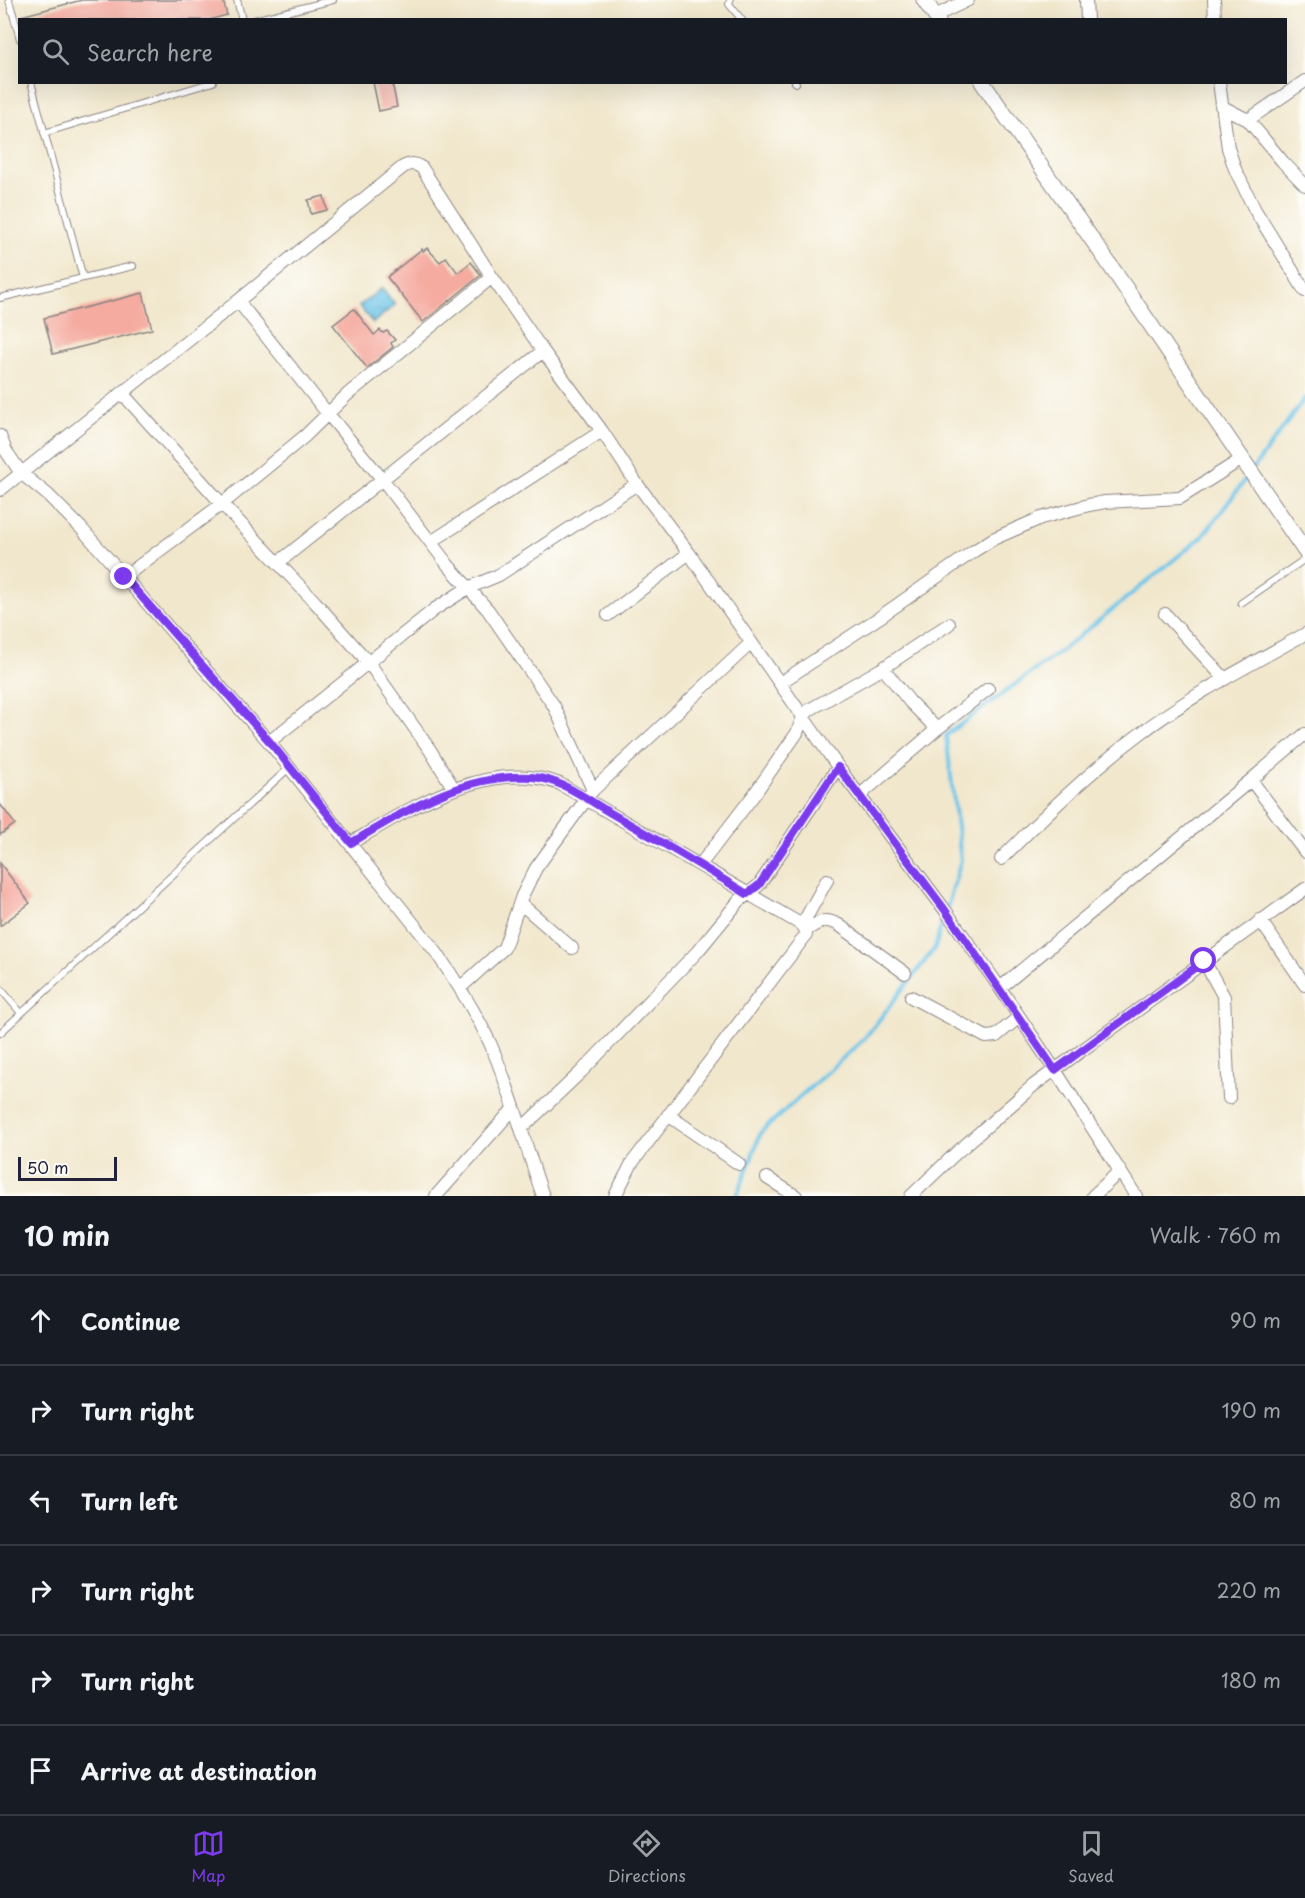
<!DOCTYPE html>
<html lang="en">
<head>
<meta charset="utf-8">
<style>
  body { margin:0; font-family:"Playpen Sans",sans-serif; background:#20242c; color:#f1f3f6 }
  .scale { position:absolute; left:18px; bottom:15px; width:99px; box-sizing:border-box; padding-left:6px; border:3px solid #22223b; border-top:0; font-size:16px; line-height:21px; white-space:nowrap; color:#22223b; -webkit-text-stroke:4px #fdfcf7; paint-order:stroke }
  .stop { position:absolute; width:18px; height:18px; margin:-14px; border:4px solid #7c3aed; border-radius:50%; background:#fff }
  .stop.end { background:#7c3aed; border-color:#fff; box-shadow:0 2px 6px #0008 }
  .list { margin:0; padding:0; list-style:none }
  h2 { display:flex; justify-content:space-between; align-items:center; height:78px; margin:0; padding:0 24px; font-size:26px }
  h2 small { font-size:20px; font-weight:400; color:#9ea1a6 }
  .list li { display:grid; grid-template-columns:39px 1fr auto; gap:18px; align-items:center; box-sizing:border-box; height:90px; padding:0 24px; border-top:2px solid #363941 }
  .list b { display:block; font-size:22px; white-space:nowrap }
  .list em { font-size:20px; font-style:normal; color:#9ea1a6 }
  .icon { flex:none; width:33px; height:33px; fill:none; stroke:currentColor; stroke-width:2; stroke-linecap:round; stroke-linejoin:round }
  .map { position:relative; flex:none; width:1305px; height:1196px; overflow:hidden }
  .search { position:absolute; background:#171b24; box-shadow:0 6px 24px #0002; left:18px; right:18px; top:18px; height:66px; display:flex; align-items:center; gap:15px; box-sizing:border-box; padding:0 21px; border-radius:0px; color:#9ea1a6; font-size:22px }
  .sheet { height:618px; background:#171b24 }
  nav { display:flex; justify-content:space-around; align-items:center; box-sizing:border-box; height:84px; border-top:2px solid #363941; background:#171b24; font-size:16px; color:#9ea1a6 }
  nav a { display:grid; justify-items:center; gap:3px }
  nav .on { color:#7c3aed }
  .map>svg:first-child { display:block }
</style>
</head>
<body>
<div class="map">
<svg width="1305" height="1196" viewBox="0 0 1305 1196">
  <defs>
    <pattern id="water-ripples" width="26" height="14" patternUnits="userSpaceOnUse" patternTransform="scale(1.5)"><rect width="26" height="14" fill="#6cc4e9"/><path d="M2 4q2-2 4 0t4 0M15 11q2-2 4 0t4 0" fill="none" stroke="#5da8c9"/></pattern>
  </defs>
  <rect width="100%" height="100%" fill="#fdfcf7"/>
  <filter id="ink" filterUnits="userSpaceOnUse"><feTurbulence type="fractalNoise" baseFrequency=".0167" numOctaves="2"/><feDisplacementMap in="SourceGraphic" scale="12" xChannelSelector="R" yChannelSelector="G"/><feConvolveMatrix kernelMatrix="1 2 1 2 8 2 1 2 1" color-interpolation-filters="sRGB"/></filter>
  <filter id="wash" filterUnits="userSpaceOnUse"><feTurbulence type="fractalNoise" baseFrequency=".008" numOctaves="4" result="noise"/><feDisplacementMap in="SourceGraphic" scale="24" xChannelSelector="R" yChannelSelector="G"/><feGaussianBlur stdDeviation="1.35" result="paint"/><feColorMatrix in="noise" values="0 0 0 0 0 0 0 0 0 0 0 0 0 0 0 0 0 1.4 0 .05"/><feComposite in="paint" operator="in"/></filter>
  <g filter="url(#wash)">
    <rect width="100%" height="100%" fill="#f1e7cc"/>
    <path fill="url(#water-ripples)" stroke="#477392" stroke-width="1.5" d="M 382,288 L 395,305 L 373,323 L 359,306 Z"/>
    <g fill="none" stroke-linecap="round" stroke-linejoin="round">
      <path stroke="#6cc4e9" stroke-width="4" d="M 1253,469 L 1305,398
        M 947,908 L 961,860 L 946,735 L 1061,651 L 1202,537 L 1249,475
        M 737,1196 L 761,1132 L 864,1039 L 935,948 L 944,915"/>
    </g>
    <g id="blocks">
      <path fill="#f5aba0" d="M 82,0 L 223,0 L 227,15 L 209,20 L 22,20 L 21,16 Z
        M 373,82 L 392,82 L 397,107 L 379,111 Z
        M 324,196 L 327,210 L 311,214 L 308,200 Z
        M 427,248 L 440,262 L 446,257 L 458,273 L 471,262 L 481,275 L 423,322 L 387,277 L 422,249 L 423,251 Z
        M 143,293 L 152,329 L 53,354 L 44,318 Z
        M 354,309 L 374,335 L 380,330 L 383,333 L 387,331 L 395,340 L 391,343 L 393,347 L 367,368 L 333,325 Z
        M 0,804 L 15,824 L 0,835 Z
        M 0,863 L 30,903 L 0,926 Z"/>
    </g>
  </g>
  <g filter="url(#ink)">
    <use href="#blocks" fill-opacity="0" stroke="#8a8484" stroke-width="1.5"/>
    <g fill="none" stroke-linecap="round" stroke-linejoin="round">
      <g stroke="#8a8484" stroke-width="8">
        <path id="service" d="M 9,0 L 20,39
          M 237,0 L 242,20
          M 730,0 L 729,4 L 742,20
          M 254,20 L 333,0
          M 31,82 L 83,278
          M 795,82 L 796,83
          M 44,133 L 213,82
          M 0,298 L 133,266
          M 1241,603 L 1305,559
          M 0,988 L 21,1013
          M 0,1033 L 289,768"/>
      </g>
      <g stroke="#8a8484" stroke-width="14">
        <path id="minor" d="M 1086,0 L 1087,20
          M 1214,0 L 1215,20
          M 935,16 L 968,0
          M 1219,82 L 1228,148 L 1235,169 L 1255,210 L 1305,291
          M 1221,106 L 1248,120 L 1283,162 L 1305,185
          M 1248,120 L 1305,81
          M 238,301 L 328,414 L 383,480 L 448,565 L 488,610 L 554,706 L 593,790
          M 122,393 L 222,504 L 315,602 L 369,663 L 430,750 L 454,789
          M 0,436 L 6,451 L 21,473 L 48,495 L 81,528 L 269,742 L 436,952 C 456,981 475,1011 490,1043 C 512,1093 525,1145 543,1196
          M 0,490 L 238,301 L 403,167 C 411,163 415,163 422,168 L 492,277 L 543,351 L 602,431 L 637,484 L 689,553 L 838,767 L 945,910 L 1000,988 L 1055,1070 L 1136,1196
          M 431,542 L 602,431
          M 279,562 L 543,351
          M 124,577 L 222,504 L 305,436 L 348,394 L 492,277
          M 1165,614 L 1225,679
          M 608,615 L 689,553
          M 883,668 L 910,702 L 937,729
          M 780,683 L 880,617 L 974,551 L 993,539 L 1041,518 L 1089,505 L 1105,502 L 1180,498 L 1242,459
          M 269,742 L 435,609 L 468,588 L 499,575 L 637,484
          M 1251,780 L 1305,852
          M 859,796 L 937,729 L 988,689
          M 351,843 C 410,808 490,757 560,784 L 802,925 L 806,930
          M 1001,859 C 1044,816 1088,773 1137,736 C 1189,696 1248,666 1305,634
          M 700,865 L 753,796 L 797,733 L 803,717 L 809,710 L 883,668 L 949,624
          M 520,903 L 572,948
          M 1260,920 L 1305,985
          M 802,925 L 827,880
          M 1204,961 L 1224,997 L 1229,1098
          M 461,987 L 504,948 L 522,896 L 536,868 L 593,790 L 751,643
          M 1000,988 L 1251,780 L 1305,734
          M 911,997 L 986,1037 L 996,1036 L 1019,1017
          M 668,1115 L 739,1164
          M 521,1129 L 581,1072 L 697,952 L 739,901 L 759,885 L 838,767
          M 767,1178 L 796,1196
          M 436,1196 L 514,1108
          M 615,1196 L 632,1163 L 806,935 L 806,930 C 820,922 824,917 839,925 L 905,973
          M 911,1196 L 955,1154 L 1034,1085 L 1305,889
          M 1093,1196 L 1120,1171"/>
      </g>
      <g stroke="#8a8484" stroke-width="17">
        <path id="tertiary" d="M 924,0 L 938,20
          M 982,82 L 1105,258 L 1305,551"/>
      </g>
      <use href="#service" stroke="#fff" stroke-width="6"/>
      <use href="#minor" stroke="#fff" stroke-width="12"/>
      <use href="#tertiary" stroke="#fff" stroke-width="15"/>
    </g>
  </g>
  <g fill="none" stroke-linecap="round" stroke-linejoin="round" filter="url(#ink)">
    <path stroke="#7c3aed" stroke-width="8" d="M 124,577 L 270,742 L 351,843 C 407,810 465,773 532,777 C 562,779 589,801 614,815 C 659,841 704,867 747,894 L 759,885 L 838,767 L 945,910 L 1055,1070 L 1204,961"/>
  </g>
</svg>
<div class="scale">50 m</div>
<div class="stop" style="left:1204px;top:961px"></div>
<div class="stop end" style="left:124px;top:577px"></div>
<div class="search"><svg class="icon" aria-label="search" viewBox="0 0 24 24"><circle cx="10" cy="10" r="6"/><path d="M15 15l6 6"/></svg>Search here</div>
</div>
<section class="sheet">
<h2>10 min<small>Walk · 760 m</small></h2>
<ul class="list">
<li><svg class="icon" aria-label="ahead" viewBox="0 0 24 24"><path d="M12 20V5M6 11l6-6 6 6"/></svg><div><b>Continue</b></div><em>90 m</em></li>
<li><svg class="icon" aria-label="right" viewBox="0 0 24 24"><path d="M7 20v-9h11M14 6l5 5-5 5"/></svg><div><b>Turn right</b></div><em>190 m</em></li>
<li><svg class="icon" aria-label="left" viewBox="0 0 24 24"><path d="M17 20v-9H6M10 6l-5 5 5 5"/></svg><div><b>Turn left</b></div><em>80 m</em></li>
<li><svg class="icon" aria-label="right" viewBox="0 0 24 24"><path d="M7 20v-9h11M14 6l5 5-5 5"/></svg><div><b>Turn right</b></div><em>220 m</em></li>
<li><svg class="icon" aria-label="right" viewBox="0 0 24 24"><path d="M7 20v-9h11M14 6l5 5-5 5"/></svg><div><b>Turn right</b></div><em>180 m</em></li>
<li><svg class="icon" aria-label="arrive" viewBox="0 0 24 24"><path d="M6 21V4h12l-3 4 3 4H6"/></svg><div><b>Arrive at destination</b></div></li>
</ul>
</section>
<nav>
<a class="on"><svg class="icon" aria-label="map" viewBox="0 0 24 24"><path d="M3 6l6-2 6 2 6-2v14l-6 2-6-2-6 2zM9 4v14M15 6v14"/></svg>Map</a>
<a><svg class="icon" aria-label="directions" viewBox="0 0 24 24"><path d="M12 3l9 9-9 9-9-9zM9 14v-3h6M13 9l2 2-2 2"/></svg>Directions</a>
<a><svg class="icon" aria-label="saved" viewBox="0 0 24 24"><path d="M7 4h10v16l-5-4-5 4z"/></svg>Saved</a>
</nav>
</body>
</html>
